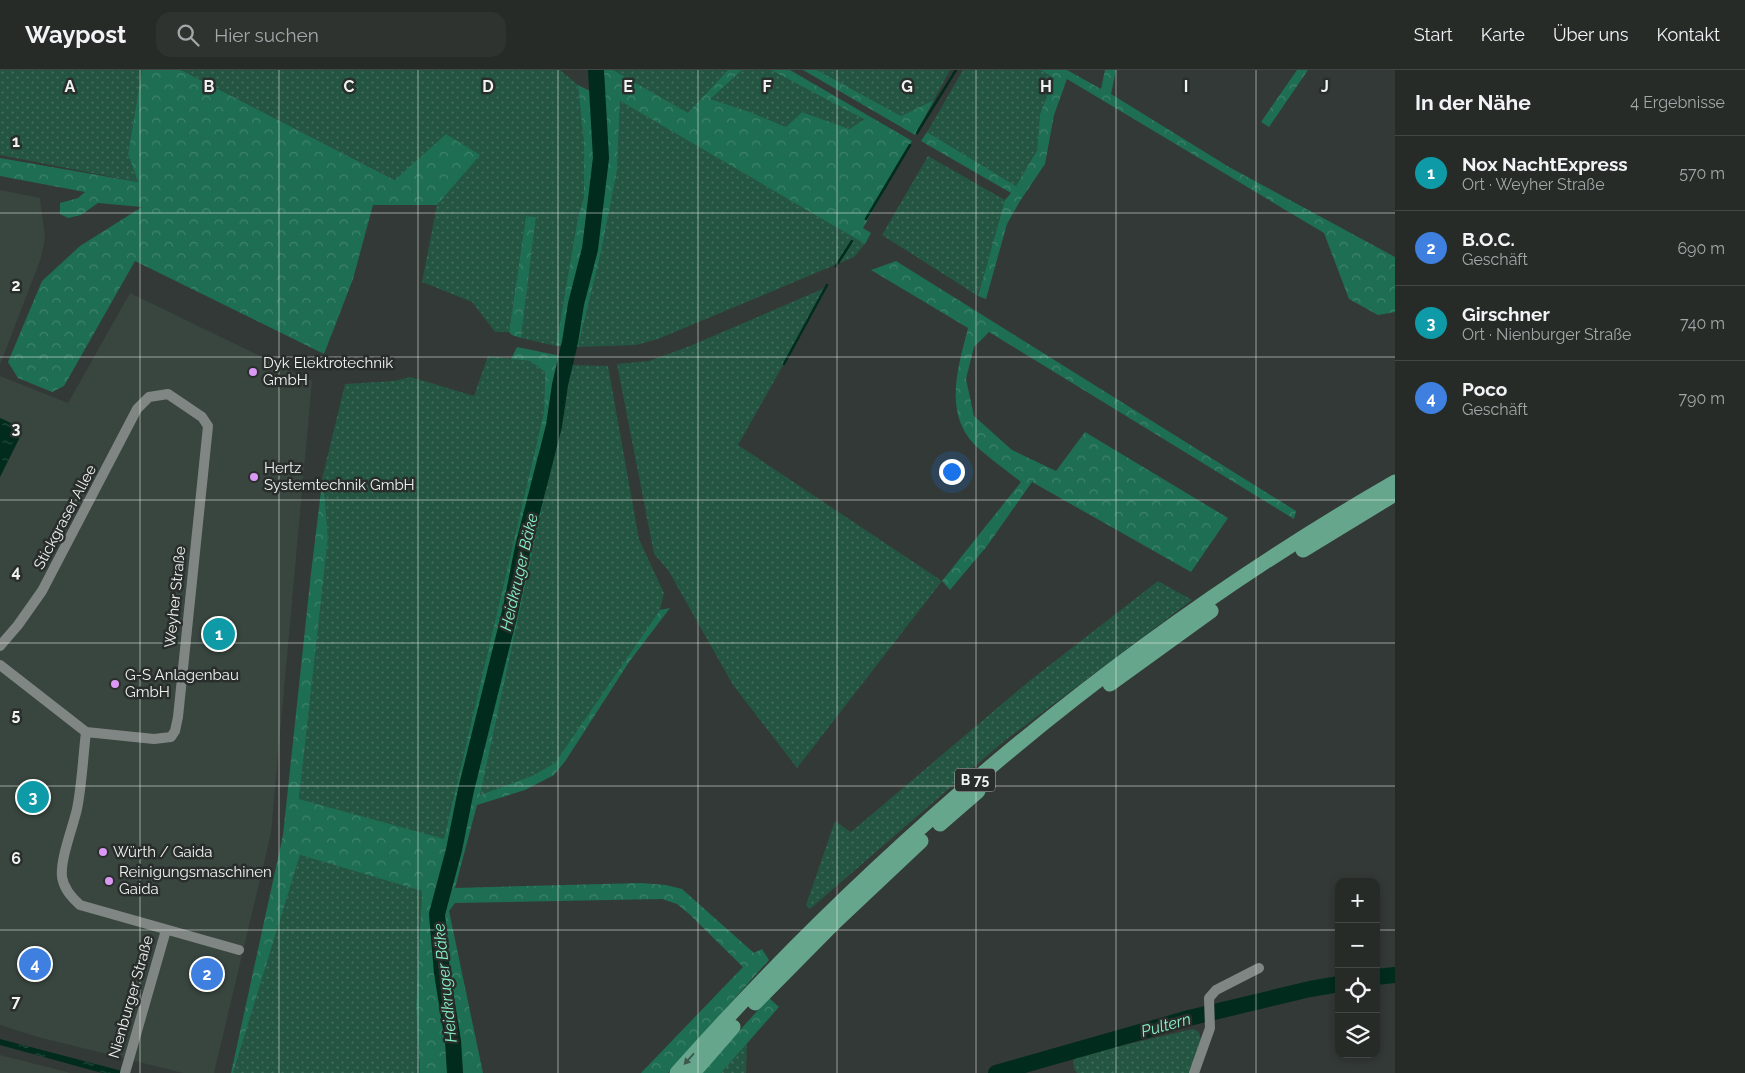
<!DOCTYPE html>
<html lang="de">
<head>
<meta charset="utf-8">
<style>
  body { margin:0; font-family:Raleway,sans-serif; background:#2e3330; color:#f1f3f6 }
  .controls { position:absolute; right:15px; bottom:15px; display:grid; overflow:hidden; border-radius:10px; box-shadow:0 2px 8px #0003 }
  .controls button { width:45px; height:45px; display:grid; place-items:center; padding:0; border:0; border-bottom:1px solid #424745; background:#262b28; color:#f1f3f6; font:25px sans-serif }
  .you { position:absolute; left:951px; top:401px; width:18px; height:18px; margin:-12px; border:4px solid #fff; border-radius:50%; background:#1a73e8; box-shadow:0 0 0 8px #1a73e833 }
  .badge { display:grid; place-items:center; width:32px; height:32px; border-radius:50%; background:#8c9099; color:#fff; font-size:16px; font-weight:700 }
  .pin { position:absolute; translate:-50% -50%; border:2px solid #fff; box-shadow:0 1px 5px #0006 }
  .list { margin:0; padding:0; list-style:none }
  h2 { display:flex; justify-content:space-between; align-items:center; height:65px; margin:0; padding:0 20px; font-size:21px }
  h2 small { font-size:16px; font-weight:400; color:#a4a7a8 }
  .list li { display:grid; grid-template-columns:32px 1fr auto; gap:15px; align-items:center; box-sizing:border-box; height:75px; padding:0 20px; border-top:1px solid #424745 }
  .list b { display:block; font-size:19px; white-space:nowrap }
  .list p { margin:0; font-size:16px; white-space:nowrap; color:#a4a7a8 }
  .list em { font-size:16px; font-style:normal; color:#a4a7a8 }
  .icon { flex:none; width:28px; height:28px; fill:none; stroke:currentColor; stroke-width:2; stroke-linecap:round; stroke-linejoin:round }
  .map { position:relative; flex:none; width:1395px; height:1003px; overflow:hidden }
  header { display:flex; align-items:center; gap:30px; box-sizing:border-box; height:70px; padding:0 25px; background:#262b28; border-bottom:1px solid #424745 }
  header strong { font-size:24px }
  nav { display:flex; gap:28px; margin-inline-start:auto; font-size:18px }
  .search { width:350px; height:45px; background:#2e3330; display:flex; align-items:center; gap:12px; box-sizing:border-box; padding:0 18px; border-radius:15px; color:#a4a7a8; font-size:19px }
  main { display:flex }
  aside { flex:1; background:#262b28 }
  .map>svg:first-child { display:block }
</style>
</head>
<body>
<header>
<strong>Waypost</strong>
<div class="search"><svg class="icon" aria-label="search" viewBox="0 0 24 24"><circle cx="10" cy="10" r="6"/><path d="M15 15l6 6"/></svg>Hier suchen</div>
<nav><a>Start</a><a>Karte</a><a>Über uns</a><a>Kontakt</a></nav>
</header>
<main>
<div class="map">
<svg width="1395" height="1003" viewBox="0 0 1395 1003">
  <defs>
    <pattern id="grass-dots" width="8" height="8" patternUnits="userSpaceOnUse" patternTransform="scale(1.25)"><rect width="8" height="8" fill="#235542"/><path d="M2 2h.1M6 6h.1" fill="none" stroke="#436e5e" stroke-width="1.8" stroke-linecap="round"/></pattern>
    <pattern id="forest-crowns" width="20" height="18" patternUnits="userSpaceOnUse" patternTransform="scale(1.25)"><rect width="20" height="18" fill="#1e6e53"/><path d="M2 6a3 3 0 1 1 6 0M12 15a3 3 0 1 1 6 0" fill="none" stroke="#3f836c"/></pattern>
    <pattern id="water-ripples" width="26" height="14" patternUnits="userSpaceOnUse" patternTransform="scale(1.25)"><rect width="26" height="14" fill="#002b1d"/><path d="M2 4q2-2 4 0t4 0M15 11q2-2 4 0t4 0" fill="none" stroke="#264a3e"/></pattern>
  </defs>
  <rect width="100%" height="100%" fill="#333936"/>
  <path fill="#39453f" d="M 0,120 L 40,128 L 45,168 L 41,188 L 0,295 Z
    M 130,223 L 312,311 L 271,763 L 214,1003 L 183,1003 L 38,967 L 0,955 L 0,306 L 68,333 Z
    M 0,985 L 71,1003 L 0,1003 Z"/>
  <path fill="url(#grass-dots)" d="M 0,0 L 142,0 L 128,84 L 138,112 L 0,85 Z
    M 181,0 L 560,0 L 578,15 L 584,74 L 584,126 L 577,152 L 556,276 L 521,268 L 536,147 L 526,146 L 509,262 L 495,262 L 472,232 L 422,212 L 437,135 L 479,85 L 446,64 L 396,110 Z
    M 613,0 L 728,0 L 688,44 Z
    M 742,0 L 771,0 L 864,48 L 851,59 L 802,42 L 786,57 L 750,42 L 709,29 Z
    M 817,0 L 950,0 L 934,30 L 901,46 Z
    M 963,0 L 1040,0 L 1054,8 L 1040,44 L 1037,79 L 1016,116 L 927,62 Z
    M 620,31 L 865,174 L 854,187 L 658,269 L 636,275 L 578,277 L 601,182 L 617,101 Z
    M 928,86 L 1005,130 L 978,226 L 882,165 Z
    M 827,217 L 738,375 L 942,511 L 797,698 L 733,615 L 668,500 L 654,484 L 617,294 L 649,291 L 690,276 Z
    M 488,286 L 530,291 L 545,302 L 544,342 L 444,770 L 299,729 L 328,468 L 323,405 L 345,314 L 394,311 L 411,307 L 474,326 Z
    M 573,295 L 608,296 L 639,469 L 664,523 L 660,540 L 555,694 L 534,705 L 480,725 Z
    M 1158,511 L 1192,530 L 1003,672 L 810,839 L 806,835 L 835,751 L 851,762 L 1028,612 Z
    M 300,785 L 422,821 L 416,935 L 420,1003 L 233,1003 Z
    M 1193,959 L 1199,962 L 1201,969 L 1190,1003 L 1077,1003 L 1074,998 L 1073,990 L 1077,986 Z
    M 747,973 L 746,1003 L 721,1003 Z"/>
  <path fill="url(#forest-crowns)" d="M 142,0 L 181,0 L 395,110 L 446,64 L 480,85 L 437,135 L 373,135 L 353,209 L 324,284 L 135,191 L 64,316 L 52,322 L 18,308 L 8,292 L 42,211 L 80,176 L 142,137 L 98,133 L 81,145 L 68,148 L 60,144 L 60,133 L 78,128 L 85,122 L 0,106 L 0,88 L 138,112 L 128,84 Z
    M 598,0 L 613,0 L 688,43 L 728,0 L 742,0 L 710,29 L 750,42 L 786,57 L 802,42 L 850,59 L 864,49 L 771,0 L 790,0 L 912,71 L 863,158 L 871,163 L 865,174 L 620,31 L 617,101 L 601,182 L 578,277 L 570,275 L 592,177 L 602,92 Z
    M 803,0 L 817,0 L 901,46 L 934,30 L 915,65 Z
    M 1040,0 L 1067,0 L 1101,19 L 1105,0 L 1116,0 L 1111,24 L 1229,97 L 1395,187 L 1395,242 L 1378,245 L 1349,229 L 1324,163 L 1067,9 L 1054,45 L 1045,94 L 1020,131 L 1007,154 L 986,229 L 978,226 L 1005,130 L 1011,123 L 921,71 L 927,62 L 1016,116 L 1037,80 L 1040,44 L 1054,8 Z
    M 1297,0 L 1308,0 L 1269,57 L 1261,52 Z
    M 578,15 L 596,24 L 600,88 L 588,178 L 566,275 L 556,276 L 577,152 L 584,126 L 584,74 Z
    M 526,146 L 536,147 L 521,268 L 512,265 L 509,262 Z
    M 896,191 L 1296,441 L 1294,449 L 989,262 L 974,277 L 966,309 L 974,346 L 1012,380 L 1056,401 L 1085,362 L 1228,448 L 1191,502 L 1032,412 L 987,476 L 950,520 L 942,511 L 1021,412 C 1007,401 992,390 978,378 C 942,345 958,298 968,258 L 871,200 Z
    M 517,277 L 561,286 L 552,355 L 521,475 L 506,551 L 464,719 L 455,769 L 440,828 L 443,829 L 467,721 L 547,392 L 567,292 L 573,295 L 480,725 L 534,705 L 555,693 L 660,540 L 670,538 L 629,592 L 566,690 L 554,705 L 525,720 L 477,735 L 455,818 L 641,813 L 666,815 L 682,819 L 754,883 L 762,879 L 769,890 L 668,1003 L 641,1003 L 743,897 L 688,843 L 677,834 L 662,829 L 455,833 L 449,841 L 483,1003 L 420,1003 L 416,935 L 422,821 L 300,785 L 233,1003 L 231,1003 L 283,765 L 311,503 L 323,405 L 328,468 L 299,729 L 444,769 L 544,342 L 545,302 L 530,291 L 511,289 Z
    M 769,928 L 779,937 L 721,1003 L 701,1003 Z"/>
  <path fill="url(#water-ripples)" d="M 0,348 C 11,353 21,355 19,369 L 0,407 Z
    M 0,969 L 130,1003 L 102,1003 L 0,975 Z"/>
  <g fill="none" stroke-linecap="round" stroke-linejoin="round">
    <path stroke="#002b1d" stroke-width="2.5" d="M 917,63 L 956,0
      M 866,149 L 910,75
      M 836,196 L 852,171
      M 784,294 L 827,215"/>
    <path stroke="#002b1d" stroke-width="16" d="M 1376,907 L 1395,905
      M 455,1003 L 453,971 L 442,903 L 437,844 L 454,780 L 466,720 L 511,538 L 523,477 L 554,356 L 560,315 L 570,272 L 576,234 L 590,179 L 601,88 L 596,0
      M 996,1003 L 1189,948 L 1310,919 L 1339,914"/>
    <path stroke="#808683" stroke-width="10" d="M 0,576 L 18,555 L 42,521 L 137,339 L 149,327 L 168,324 L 202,347 L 208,356 L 178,647 L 175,661 L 171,667 L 154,669 L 86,662 L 0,595
      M 86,662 C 83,687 82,714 77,739 C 73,757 60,789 62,807 C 64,819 71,827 80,835 L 239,880
      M 125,1003 L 166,860
      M 1194,1003 L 1210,958 L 1209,928 L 1216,920 L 1259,898"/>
    <path stroke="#66a68c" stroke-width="15" d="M 1303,480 L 1395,424
      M 1110,614 L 1211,541
      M 940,754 L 978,721
      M 755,933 L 835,852 L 921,771
      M 677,1003 C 883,771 1126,567 1395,412
      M 693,1003 L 733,957"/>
  </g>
  <defs><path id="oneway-solid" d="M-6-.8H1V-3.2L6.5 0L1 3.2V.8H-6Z" transform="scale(1.25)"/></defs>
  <use fill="#3e584e" href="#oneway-solid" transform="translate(689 989) rotate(132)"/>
  <path fill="none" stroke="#eff3f1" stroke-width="1" stroke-opacity="0.55" d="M 140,0 L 140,1003M 279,0 L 279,1003M 418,0 L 418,1003M 558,0 L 558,1003M 698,0 L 698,1003M 837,0 L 837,1003M 976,0 L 976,1003M 1116,0 L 1116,1003M 1256,0 L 1256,1003M 0,143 L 1395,143M 0,287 L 1395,287M 0,430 L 1395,430M 0,573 L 1395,573M 0,716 L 1395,716M 0,860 L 1339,860M 1376,860 L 1395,860"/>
  <g fill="#db99f5" stroke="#292e2c" stroke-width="2">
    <circle cx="253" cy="302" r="5"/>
    <circle cx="254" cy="407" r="5"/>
    <circle cx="115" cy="614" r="5"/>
    <circle cx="103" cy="782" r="5"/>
    <circle cx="109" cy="811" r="5"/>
  </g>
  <g text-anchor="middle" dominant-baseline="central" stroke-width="5" stroke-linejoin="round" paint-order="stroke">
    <rect fill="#292e2c" stroke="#b4b8b6" stroke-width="1" x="955" y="698.5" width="40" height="23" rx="4"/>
    <g font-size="14" font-weight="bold" fill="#eff3f1">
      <text x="975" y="710">B 75</text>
    </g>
    <g font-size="15" fill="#eff3f1" stroke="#292e2c" text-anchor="start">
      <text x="263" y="293">Dyk Elektrotechnik<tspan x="263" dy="17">GmbH</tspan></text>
      <text x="264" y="398">Hertz<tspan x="264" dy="17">Systemtechnik GmbH</tspan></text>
      <text x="125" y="605">G-S Anlagenbau<tspan x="125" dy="17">GmbH</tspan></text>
      <text x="113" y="782">Würth / Gaida</text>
      <text x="119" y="802">Reinigungsmaschinen<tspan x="119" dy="17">Gaida</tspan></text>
    </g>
    <g font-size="15" fill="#eff3f1" stroke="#292e2c">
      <text transform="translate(65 447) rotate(-62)">Stickgraser Allee</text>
      <text transform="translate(175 527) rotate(-84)">Weyher Straße</text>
      <text transform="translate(131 927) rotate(-74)">Nienburger Straße</text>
    </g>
    <g font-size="16" font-style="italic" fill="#87f3c7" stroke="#292e2c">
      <text transform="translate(519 502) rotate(-77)">Heidkruger Bäke</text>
      <text transform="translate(445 913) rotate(-96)">Heidkruger Bäke</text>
      <text transform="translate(1166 955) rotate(-15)">Pultern</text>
    </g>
  </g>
  <g font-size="16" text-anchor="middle" font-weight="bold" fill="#eff3f1" stroke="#292e2c" stroke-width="5" stroke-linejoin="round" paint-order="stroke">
    <text x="70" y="22">A</text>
    <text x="209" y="22">B</text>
    <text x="349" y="22">C</text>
    <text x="488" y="22">D</text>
    <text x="628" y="22">E</text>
    <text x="767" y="22">F</text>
    <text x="907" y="22">G</text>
    <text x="1046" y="22">H</text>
    <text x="1186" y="22">I</text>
    <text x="1325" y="22">J</text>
    <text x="16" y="77">1</text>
    <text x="16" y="221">2</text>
    <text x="16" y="364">3</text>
    <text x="16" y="507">4</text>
    <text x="16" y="650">5</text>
    <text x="16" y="794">6</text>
    <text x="16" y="937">7</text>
  </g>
</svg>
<div class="controls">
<button>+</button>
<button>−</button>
<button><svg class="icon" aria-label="locate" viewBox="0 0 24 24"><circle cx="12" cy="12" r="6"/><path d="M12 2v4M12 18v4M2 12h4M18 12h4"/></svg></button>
<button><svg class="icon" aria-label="layers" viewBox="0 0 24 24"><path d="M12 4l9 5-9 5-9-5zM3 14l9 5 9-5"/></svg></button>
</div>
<div class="you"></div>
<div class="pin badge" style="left:219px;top:564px;background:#0f9aa8">1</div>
<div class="pin badge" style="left:207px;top:904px;background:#3f7fe0">2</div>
<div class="pin badge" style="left:33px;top:727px;background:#0f9aa8">3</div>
<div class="pin badge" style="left:35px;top:894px;background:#3f7fe0">4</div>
</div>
<aside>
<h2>In der Nähe<small>4 Ergebnisse</small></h2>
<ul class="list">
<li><span class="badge" style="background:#0f9aa8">1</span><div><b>Nox NachtExpress</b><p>Ort · Weyher Straße</p></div><em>570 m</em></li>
<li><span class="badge" style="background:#3f7fe0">2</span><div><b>B.O.C.</b><p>Geschäft</p></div><em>690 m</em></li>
<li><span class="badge" style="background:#0f9aa8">3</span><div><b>Girschner</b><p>Ort · Nienburger Straße</p></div><em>740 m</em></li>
<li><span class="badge" style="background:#3f7fe0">4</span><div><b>Poco</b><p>Geschäft</p></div><em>790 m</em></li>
</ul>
</aside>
</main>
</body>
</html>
